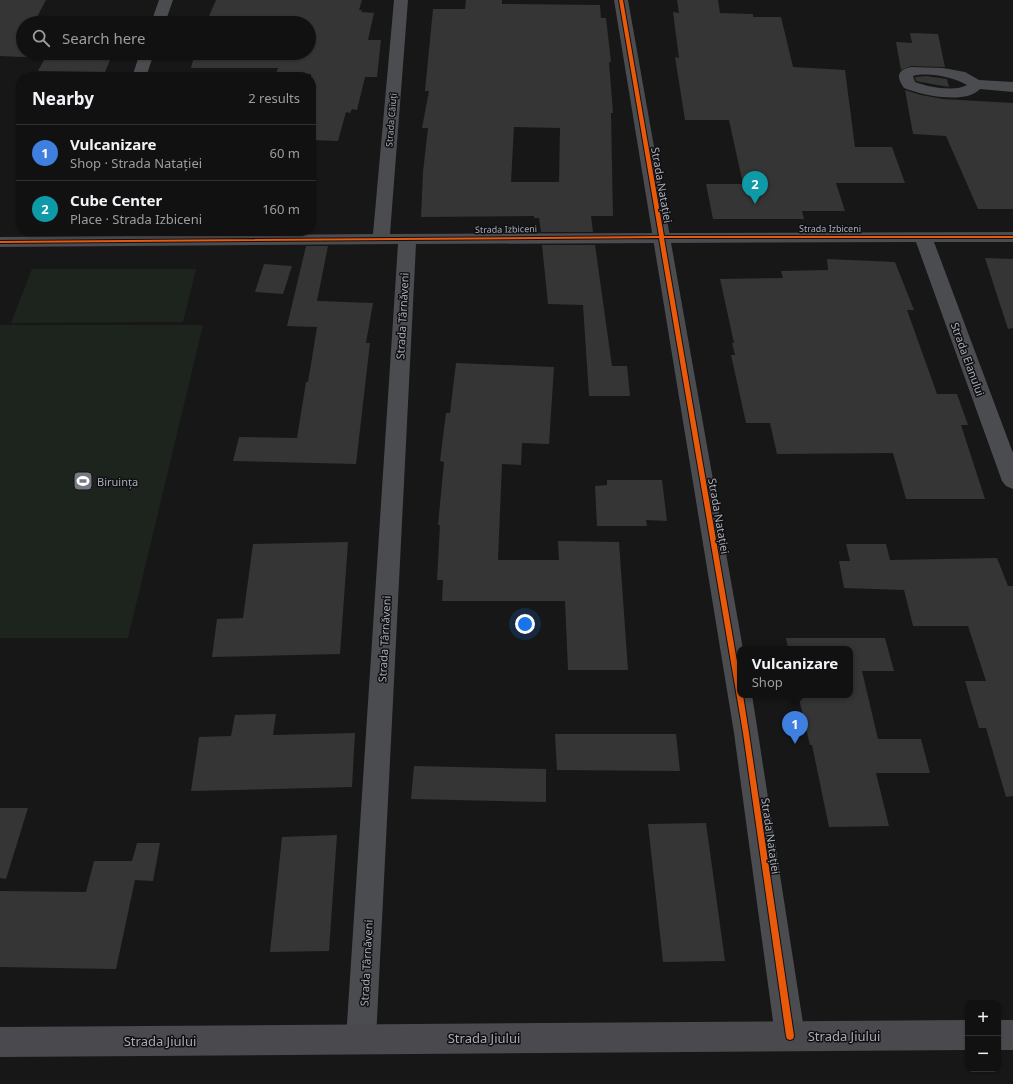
<!DOCTYPE html>
<html lang="en">
<head>
<meta charset="utf-8">
<style>
  body { margin:0; font-family:"Noto Sans",sans-serif; background:#1e1f1f; color:#f1f3f6 }
  .controls { position:absolute; right:12px; bottom:12px; display:grid; overflow:hidden; border-radius:8px; box-shadow:0 1px 3px #0004 }
  .controls button { width:36px; height:36px; display:grid; place-items:center; padding:0; border:0; border-bottom:1px solid #303131; background:#111; color:#f1f3f6; font:20px sans-serif }
  .you { position:absolute; left:525px; top:624px; width:14px; height:14px; margin:-10px; border:3px solid #fff; border-radius:50%; background:#1a73e8; box-shadow:0 0 0 6px #1a73e833 }
  .badge { display:grid; place-items:center; width:26px; height:26px; border-radius:50%; background:#757880; color:#fff; font-size:13px; font-weight:700 }
  .pin { position:absolute; translate:-50% -33px; filter:drop-shadow(0 1px 2px #0008) }
  .pin::after { content:''; position:absolute; top:21px; width:14px; height:12px; background:inherit; clip-path:polygon(0 0,100% 0,50% 100%) }
  .popup { position:absolute; left:737px; top:646px; width:116px; height:52px; box-sizing:border-box; display:grid; place-content:center; border-radius:8px; background:#111; filter:drop-shadow(0 1px 3px #0005); font-size:13px; white-space:nowrap; color:#9c9d9f }
  .popup b { font-size:15px; color:#f1f3f6 }
  .popup::after { content:''; position:absolute; left:50%; top:100%; margin-left:-8px; border:8px solid transparent; border-top-color:#111 }
  .list { margin:0; padding:0; list-style:none }
  h2 { display:flex; justify-content:space-between; align-items:center; height:52px; margin:0; padding:0 16px; font-size:17px }
  h2 small { font-size:13px; font-weight:400; color:#9c9d9f }
  .list li { display:grid; grid-template-columns:26px 1fr auto; gap:12px; align-items:center; box-sizing:border-box; height:56px; padding:0 16px; border-top:1px solid #303131 }
  .list b { display:block; font-size:15px; white-space:nowrap }
  .list p { margin:0; font-size:13px; white-space:nowrap; color:#9c9d9f }
  .list em { font-size:13px; font-style:normal; color:#9c9d9f }
  .icon { flex:none; width:22px; height:22px; fill:none; stroke:currentColor; stroke-width:2; stroke-linecap:round; stroke-linejoin:round }
  .map { position:relative; flex:none; width:1013px; height:1084px; overflow:hidden }
  .search { position:absolute; background:#111; box-shadow:0 1px 3px #0004; left:16px; top:16px; width:300px; height:44px; display:flex; align-items:center; gap:10px; box-sizing:border-box; padding:0 14px; border-radius:22px; color:#9c9d9f; font-size:15px }
  .panel { position:absolute; background:#111; box-shadow:0 1px 3px #0004; left:16px; top:72px; width:300px; height:164px; border-radius:16px }
  .map>svg:first-child { display:block }
</style>
</head>
<body>
<div class="map">
<svg width="1013" height="1084" viewBox="0 0 1013 1084">
  <rect width="100%" height="100%" fill="#171717"/>
  <path fill="#1d241e" d="M 32,269 L 196,269 L 183,322 L 11,323 Z
    M 0,325 L 203,325 L 128,638 L 0,638 Z"/>
  <path fill="#353536" fill-rule="evenodd" d="M 0,0 L 46,0 L 37,17 L 128,17 L 125,23 L 23,23 L 23,53 L 113,53 L 105,72 L 38,71 L 45,58 L 0,56 Z
    M 216,0 L 362,0 L 359,10 L 362,10 L 361,12 L 374,13 L 368,40 L 381,40 L 377,77 L 365,77 L 357,110 L 352,109 L 350,113 L 346,112 L 338,141 L 311,140 L 311,74 L 276,74 L 278,68 L 191,68 L 195,53 L 309,53 L 309,23 L 206,23 Z
    M 466,0 L 502,0 L 502,4 L 600,5 L 601,18 L 606,18 L 611,62 L 609,62 L 613,113 L 611,113 L 613,216 L 591,216 L 593,232 L 541,232 L 539,218 L 534,218 L 534,216 L 421,217 L 423,172 L 428,128 L 422,128 L 429,91 L 425,91 L 433,9 L 465,9 ZM 514,127 L 560,128 L 559,182 L 511,182 Z
    M 677,0 L 718,0 L 720,13 L 753,14 L 753,17 L 781,17 L 793,67 L 845,70 L 855,147 L 892,147 L 905,183 L 836,183 L 845,211 L 802,211 L 804,219 L 713,219 L 706,184 L 743,184 L 729,120 L 685,120 L 675,57 L 679,58 L 673,12 L 679,13 Z
    M 910,33 L 938,34 L 945,67 L 911,66 L 901,70 L 896,42 L 912,43 Z
    M 926,76 L 947,79 L 949,87 L 921,82 L 916,81 L 915,77 Z
    M 905,90 L 921,95 L 943,99 L 1013,103 L 1013,209 L 978,209 L 946,136 L 913,134 Z
    M 542,245 L 595,245 L 612,366 L 627,366 L 630,396 L 589,396 L 583,305 L 548,304 Z
    M 306,246 L 328,246 L 317,301 L 373,303 L 366,343 L 370,343 L 356,464 L 233,461 L 239,437 L 297,438 L 306,382 L 308,382 L 317,327 L 287,326 Z
    M 985,258 L 1013,259 L 1013,328 L 1008,329 Z
    M 827,259 L 895,262 L 914,310 L 907,310 L 937,394 L 957,394 L 968,425 L 961,425 L 985,499 L 906,499 L 893,453 L 777,454 L 770,423 L 746,423 L 731,355 L 735,355 L 732,343 L 734,343 L 720,279 L 783,278 L 781,271 L 828,270 Z
    M 264,264 L 292,266 L 283,294 L 255,292 Z
    M 456,363 L 554,367 L 549,444 L 522,443 L 521,465 L 502,464 L 498,560 L 559,560 L 558,541 L 619,542 L 628,670 L 568,670 L 565,601 L 442,601 L 443,580 L 437,580 L 440,525 L 438,525 L 444,462 L 440,461 L 446,413 L 450,413 Z
    M 607,480 L 662,480 L 667,521 L 646,520 L 647,526 L 597,526 L 595,486 L 607,485 Z
    M 348,542 L 340,654 L 212,657 L 217,619 L 243,618 L 253,544 Z
    M 846,544 L 886,544 L 890,560 L 997,558 L 1008,586 L 1013,586 L 1013,796 L 1006,797 L 986,728 L 979,728 L 965,681 L 986,681 L 968,626 L 913,626 L 904,590 L 844,588 L 839,561 L 850,561 Z
    M 786,638 L 885,638 L 894,671 L 862,671 L 878,739 L 921,739 L 930,773 L 876,773 L 889,826 L 829,827 L 812,745 L 810,745 L 798,695 L 850,695 L 850,649 L 788,649 Z
    M 276,714 L 273,735 L 355,733 L 352,787 L 191,791 L 199,737 L 231,736 L 235,715 Z
    M 555,734 L 676,734 L 680,771 L 557,770 Z
    M 414,766 L 546,769 L 546,802 L 411,799 Z
    M 0,808 L 28,808 L 6,879 L 0,878 Z
    M 706,823 L 725,961 L 663,962 L 648,824 Z
    M 337,835 L 329,951 L 270,952 L 282,837 Z
    M 137,843 L 160,843 L 153,881 L 135,880 L 116,969 L 0,967 L 0,891 L 86,892 L 94,861 L 132,861 Z"/>
  <g fill="none" stroke-linecap="round" stroke-linejoin="round">
    <path fill="#4b4c50" fill-rule="evenodd" d="M 159,0 L 173,0 L 165,23 L 151,23 Z
      M 394,0 L 408,0 L 390,234 L 1013,232 L 1013,242 L 934,242 L 1013,453 L 1013,489 L 1006,486 L 1002,481 L 916,242 L 416,244 L 376,1039 L 371,1049 L 361,1054 L 351,1049 L 346,1039 L 398,244 L 0,247 L 0,237 L 373,234 Z
      M 140,53 L 154,53 L 146,77 L 132,77 Z
      M 911,67 L 943,68 L 965,72 L 979,80 L 1013,82 L 1013,92 L 980,89 C 965,105 922,95 904,88 C 896,77 897,70 911,67 ZM 913,76 C 929,72 953,77 967,85 C 955,92 927,87 915,82 Z"/>
    <path fill="#4b4c50" fill-rule="evenodd" d="M 614,0 L 628,0 L 743,649 L 740,649 L 740,695 L 752,695 L 758,733 L 805,1036 L 800,1046 L 790,1051 L 780,1046 L 775,1036 L 734,733 Z"/>
    <path fill="#4a4a4e" fill-rule="evenodd" d="M 968,1020 L 968,1050 L 0,1057 L 0,1027 Z
      M 998,1020 L 1013,1020 L 1013,1050 L 998,1050 Z"/>
    <g stroke="#111113" stroke-width="2">
      <path id="cycleway" d="M 619,0 L 623,0 L 664,236 L 1013,236 L 1013,238 L 664,238 L 740,679 L 740,695 L 743,695 L 749,733 L 794,1036 L 793,1039 L 790,1040 L 787,1039 L 786,1036 L 743,733 L 659,238 L 0,243 L 0,241 L 659,236 Z"/>
    </g>
    <use href="#cycleway" fill="#e8590c" fill-rule="evenodd"/>
  </g>
  <defs>
    <g id="stadium-square" transform="scale(1)"><rect x="-9" y="-9" width="18" height="18" rx="4" fill="#757880" stroke="#111113"/><path d="M0-5a6.5 5 0 1 0 0 10a6.5 5 0 1 0 0-10ZM-3.5-1.8h7v3.6h-7Z" fill="#fff"/></g>
  </defs>
  <g fill-rule="evenodd">
    <use href="#stadium-square" x="83" y="481"/>
  </g>
  <g text-anchor="middle" dominant-baseline="central" stroke-width="3" stroke-linejoin="round" paint-order="stroke">
    <g font-size="9" fill="#a8adb8" stroke="#111113">
      <text transform="translate(391 120) rotate(-85)">Strada Căiuți</text>
      <text x="830" y="228">Strada Izbiceni</text>
      <text transform="translate(506 229) rotate(-1)">Strada Izbiceni</text>
    </g>
    <g font-size="11" fill="#a8adb8" stroke="#111113">
      <text transform="translate(662 185) rotate(80)">Strada Natației</text>
      <text transform="translate(402 316) rotate(-87)">Strada Târnăveni</text>
      <text transform="translate(968 359) rotate(70)">Strada Elanului</text>
      <text transform="translate(719 516) rotate(80)">Strada Natației</text>
      <text transform="translate(384 639) rotate(-87)">Strada Târnăveni</text>
      <text transform="translate(771 836) rotate(82)">Strada Natației</text>
      <text transform="translate(366 963) rotate(-87)">Strada Târnăveni</text>
    </g>
    <g font-size="11" fill="#a8adb8" stroke="#111113" text-anchor="start">
      <text x="97" y="481">Biruința</text>
    </g>
    <g font-size="13" fill="#a8adb8" stroke="#111113">
      <text x="844" y="1036">Strada Jiului</text>
      <text x="484" y="1038">Strada Jiului</text>
      <text x="160" y="1041">Strada Jiului</text>
    </g>
  </g>
</svg>
<div class="controls">
<button>+</button>
<button>−</button>
</div>
<div class="you"></div>
<div class="pin badge" style="left:795px;top:744px;background:#3f7fe0">1</div>
<div class="popup"><b>Vulcanizare</b>Shop</div>
<div class="pin badge" style="left:755px;top:204px;background:#0f9aa8">2</div>
<div class="search"><svg class="icon" aria-label="search" viewBox="0 0 24 24"><circle cx="10" cy="10" r="6"/><path d="M15 15l6 6"/></svg>Search here</div>
<section class="panel">
<h2>Nearby<small>2 results</small></h2>
<ul class="list">
<li><span class="badge" style="background:#3f7fe0">1</span><div><b>Vulcanizare</b><p>Shop · Strada Natației</p></div><em>60 m</em></li>
<li><span class="badge" style="background:#0f9aa8">2</span><div><b>Cube Center</b><p>Place · Strada Izbiceni</p></div><em>160 m</em></li>
</ul>
</section>
</div>
</body>
</html>
